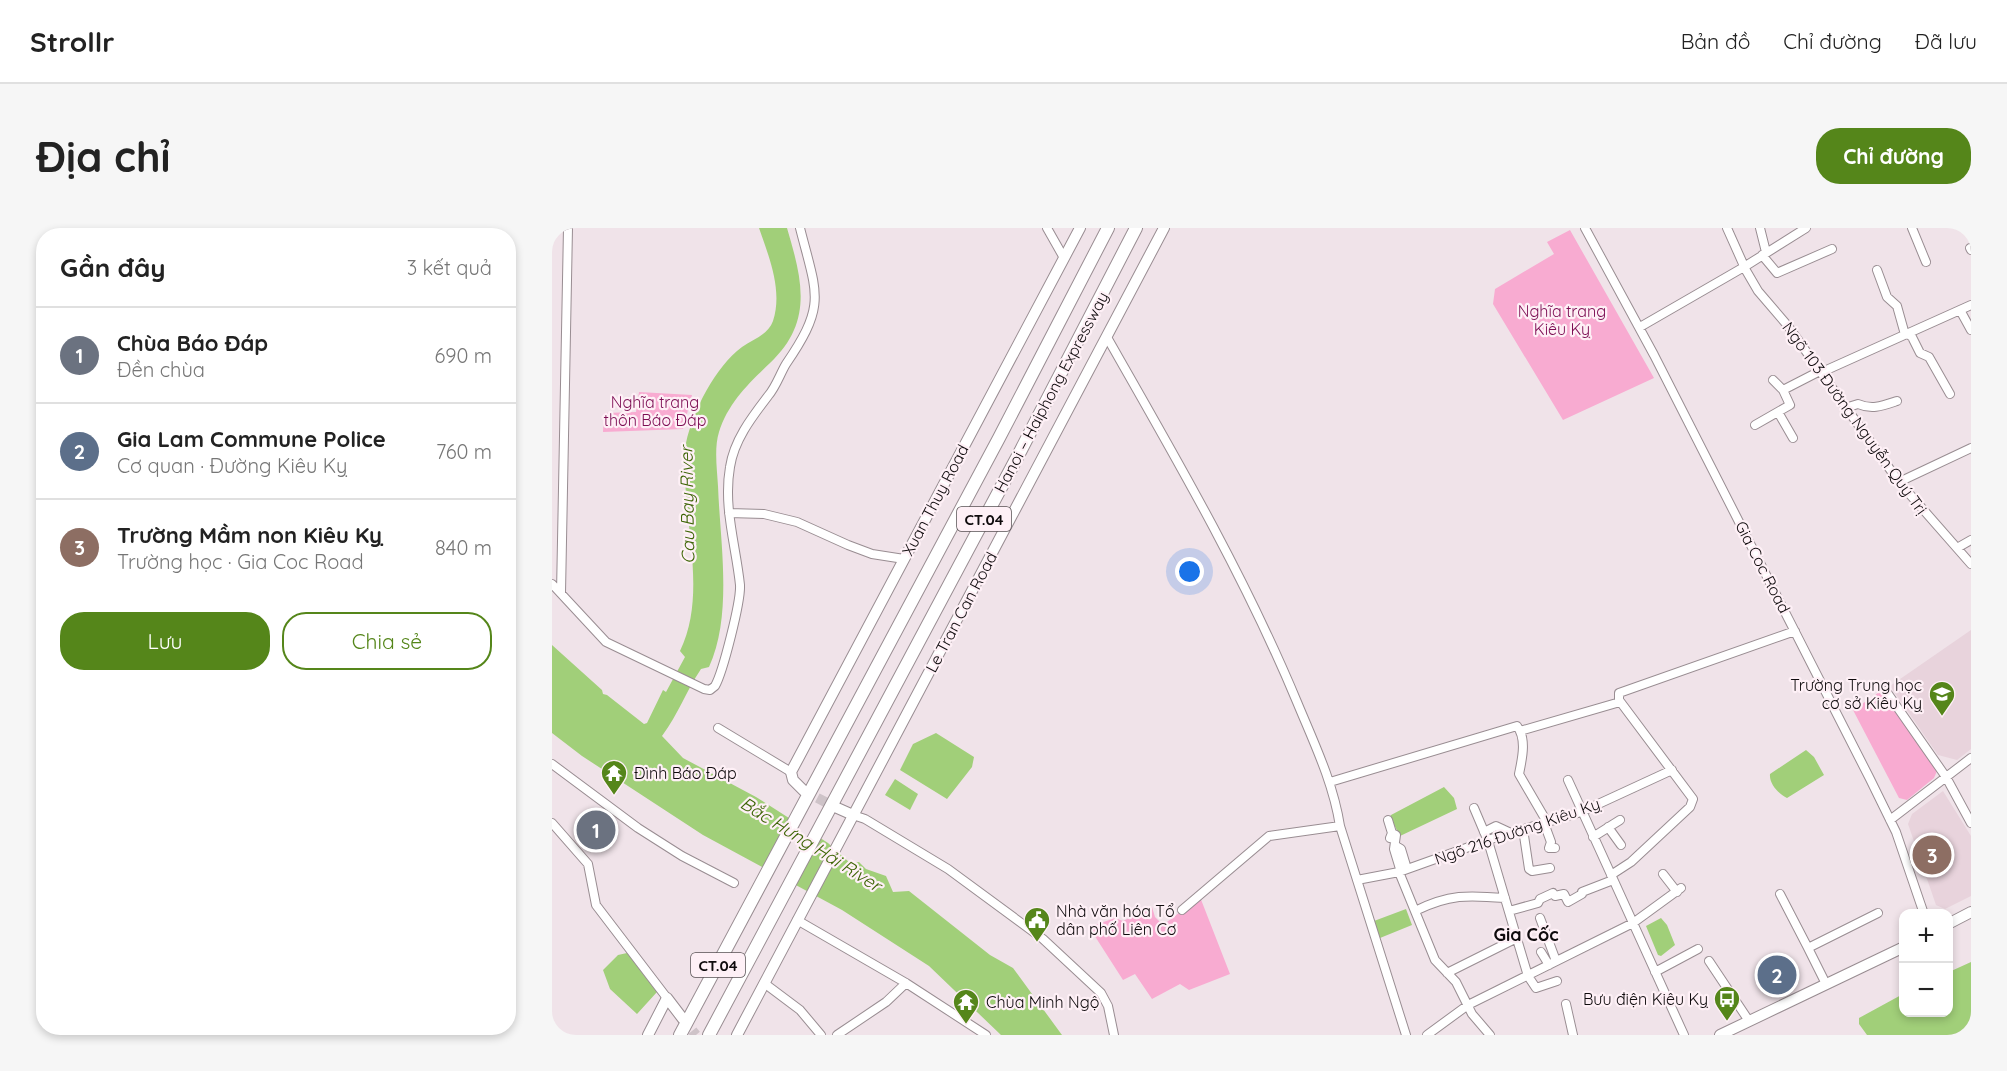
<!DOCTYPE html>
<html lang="vi">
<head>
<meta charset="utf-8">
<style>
  body { margin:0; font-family:Quicksand,sans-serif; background:#f6f6f6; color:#222 }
  .controls { position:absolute; right:18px; bottom:18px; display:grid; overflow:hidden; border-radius:12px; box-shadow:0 3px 9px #0003 }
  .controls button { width:54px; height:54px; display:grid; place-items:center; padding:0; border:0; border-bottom:2px solid #e0e0e0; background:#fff; color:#222; font:30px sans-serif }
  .you { position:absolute; left:638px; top:344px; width:21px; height:21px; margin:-15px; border:4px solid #fff; border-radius:50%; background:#1a73e8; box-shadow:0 0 0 9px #1a73e833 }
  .badge { display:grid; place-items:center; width:39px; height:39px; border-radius:50%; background:#55861a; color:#fff; font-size:20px; font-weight:700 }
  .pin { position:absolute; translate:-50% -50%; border:3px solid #fff; box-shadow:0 2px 6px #0006 }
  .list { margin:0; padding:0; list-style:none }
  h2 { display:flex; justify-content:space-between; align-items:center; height:78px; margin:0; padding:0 24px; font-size:26px }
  h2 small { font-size:20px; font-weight:400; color:#767676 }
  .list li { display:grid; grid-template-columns:39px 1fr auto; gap:18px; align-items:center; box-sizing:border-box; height:96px; padding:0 24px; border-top:2px solid #e0e0e0 }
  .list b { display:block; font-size:22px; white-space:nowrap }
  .list p { margin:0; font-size:20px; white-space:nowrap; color:#767676 }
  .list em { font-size:20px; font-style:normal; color:#767676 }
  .actions { display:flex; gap:12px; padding:18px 24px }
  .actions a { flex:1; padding:14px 0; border:2px solid #55861a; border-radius:24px; text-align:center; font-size:21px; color:#55861a }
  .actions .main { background:#55861a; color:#fff }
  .map { position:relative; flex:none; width:1419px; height:807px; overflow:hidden; border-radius:24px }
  header { display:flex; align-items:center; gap:36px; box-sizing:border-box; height:84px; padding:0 30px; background:#fff; border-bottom:2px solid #e0e0e0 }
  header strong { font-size:28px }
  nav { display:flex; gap:33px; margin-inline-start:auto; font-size:21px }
  .intro { display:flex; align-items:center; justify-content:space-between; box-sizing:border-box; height:144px; padding:0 36px }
  h1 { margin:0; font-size:42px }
  .button { padding:15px 27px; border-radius:24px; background:#55861a; color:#fff; font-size:21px; font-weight:700 }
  main { display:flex; gap:36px; padding:0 36px }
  aside { flex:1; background:#fff; border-radius:24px; box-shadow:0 3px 9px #0003 }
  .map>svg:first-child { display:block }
</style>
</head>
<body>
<header>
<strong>Strollr</strong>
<nav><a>Bản đồ</a><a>Chỉ đường</a><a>Đã lưu</a></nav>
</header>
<div class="intro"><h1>Địa chỉ</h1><a class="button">Chỉ đường</a></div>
<main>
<aside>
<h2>Gần đây<small>3 kết quả</small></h2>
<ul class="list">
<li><span class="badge" style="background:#6b7280">1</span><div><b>Chùa Báo Đáp</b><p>Đền chùa</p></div><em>690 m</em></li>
<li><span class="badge" style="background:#5c6f8a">2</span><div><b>Gia Lam Commune Police</b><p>Cơ quan · Đường Kiêu Kỵ</p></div><em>760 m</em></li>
<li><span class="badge" style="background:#8d6e63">3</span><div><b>Trường Mầm non Kiêu Kỵ</b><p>Trường học · Gia Coc Road</p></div><em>840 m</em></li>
</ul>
<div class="actions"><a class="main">Lưu</a><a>Chia sẻ</a></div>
</aside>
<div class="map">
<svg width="1419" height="807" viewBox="0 0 1419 807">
  <rect width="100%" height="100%" fill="#f0e3e9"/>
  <path fill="#e8d3dc" d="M 1419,402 L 1419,521 L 1405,532 L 1386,527 L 1338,458 Z
    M 1391,563 L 1419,608 L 1419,668 L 1393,681 L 1384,677 L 1356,596 L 1360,586 Z"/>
  <path fill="#f8abd1" d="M 1018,2 L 1102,150 L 1011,192 L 941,76 L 943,61 L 1002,26 L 995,14 Z
    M 87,164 L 140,167 L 131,201 L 51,204 L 52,185 L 84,184 Z
    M 1329,463 L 1385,543 L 1382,550 L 1355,572 L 1347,570 L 1301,482 Z
    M 648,669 L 678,746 L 637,762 L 628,756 L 600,771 L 583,746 L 571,752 L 537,699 L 563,690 L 571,693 L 600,679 L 603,689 L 611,697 Z"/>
  <path fill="#a1cf79" d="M 207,0 L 235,0 C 250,51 262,94 218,135 C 197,155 176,175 167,204 C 162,220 165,241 166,258 C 168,314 181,387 157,439 L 149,441 C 133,465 127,485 110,508 L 131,530 L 204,569 L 276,615 L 298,635 L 307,634 L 314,641 L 334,648 L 341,664 L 357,663 L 438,727 L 461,740 L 510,807 L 449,807 L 377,738 L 290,682 L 151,607 L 30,528 L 0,505 L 0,417 L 50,462 L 51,466 L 55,467 L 92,496 L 95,495 L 111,462 L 114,464 L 133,429 L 128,423 C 154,369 134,304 133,247 C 133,237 132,225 134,215 C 141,183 163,139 190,119 C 201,111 216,107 221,93 C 231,62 217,29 207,0 Z
    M 384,505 L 422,529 L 420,539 L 395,571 L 348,542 L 361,516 Z
    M 1254,522 L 1262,529 L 1272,547 L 1235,570 C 1227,566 1217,556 1218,546 Z
    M 343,551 L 366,566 L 358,582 L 333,567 Z
    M 892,559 L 902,570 L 905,581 L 848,608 L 838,589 L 839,587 Z
    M 854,681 L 860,697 L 828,710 L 822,693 Z
    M 1109,690 L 1115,697 L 1123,717 L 1109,728 L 1106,727 L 1094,698 Z
    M 75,725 L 105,764 L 85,786 L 58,761 L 51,742 L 66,727 Z
    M 1419,734 L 1419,807 L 1315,807 L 1307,796 L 1307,790 L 1351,766 L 1352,784 L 1396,784 L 1397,744 Z"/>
  <path fill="#f0e3e9" d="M 244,591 L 265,604 L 237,657 L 215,645 Z"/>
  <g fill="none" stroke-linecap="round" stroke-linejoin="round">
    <path stroke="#cec3c8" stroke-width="10" stroke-dasharray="10 5" stroke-linecap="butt" d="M 252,563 L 283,579
      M 131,791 L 144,807"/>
    <g stroke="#998d92" stroke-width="10">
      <path id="minor" d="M 495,0 L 512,30
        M 1033,0 L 1102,127 L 1318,551 L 1344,604 L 1372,686
        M 1175,0 L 1192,38
        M 1208,0 L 1214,24
        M 1360,0 L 1374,34
        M 1418,20 L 1419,22
        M 1210,27 L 1225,45 L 1280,21
        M 1192,39 L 1206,63 L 1236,98 L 1347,254 L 1419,336
        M 1325,42 L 1335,69 L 1345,78 L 1352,103 L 1360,109 L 1368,125 L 1377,129 L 1398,166
        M 1408,82 L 1419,102
        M 1088,99 L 1192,39 L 1254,0
        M 556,111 C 624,230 692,347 745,474 C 762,515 781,554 788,598 L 854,807
        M 1270,144 L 1419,77
        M 1221,152 L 1231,162
        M 1293,180 L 1306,176 C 1320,182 1330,178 1345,173
        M 1226,184 L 1241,210
        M 1203,197 L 1238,177 L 1231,162 L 1268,143
        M 1347,254 L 1419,220
        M 177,285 L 212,286 L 245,294 L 296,317 L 320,326 L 352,331
        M 1405,320 L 1419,312
        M 0,356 L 54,414 L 152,461 L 158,462 L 163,458 C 171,444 189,373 188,357 C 184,318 171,279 178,239 C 182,212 200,189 216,168 C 224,159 228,146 234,136 C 275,76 265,67 248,0
        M 9,365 L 16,0
        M 1334,463 L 1394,549 L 1419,595
        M 166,500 L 239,544
        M 968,503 L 1068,474
        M 0,536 L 86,600 L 130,628 L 182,655
        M 1016,552 L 1132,807
        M 778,554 L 965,498 C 975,511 970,531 967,546 L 995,594
        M 922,580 L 936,613 L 976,748 L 984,760 L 1005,753
        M 301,587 L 313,591 L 396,641 L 491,711 L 549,765 L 556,778 L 562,807
        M 836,592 L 840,605
        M 1338,592 L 1419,530
        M 0,595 L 36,636 L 44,677 L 115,770
        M 992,595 L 999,614 L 997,620 L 1003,620
        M 1056,599 L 1069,617
        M 971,601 L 977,641 L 980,643 L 998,640
        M 932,604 L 944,598 L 959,605
        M 1041,609 L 1068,592
        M 843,611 L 838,610 L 840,605 L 844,607 L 842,621 L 849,644
        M 844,618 L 849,621 L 855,641
        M 847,644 L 883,732 L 904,754 L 920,786 L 938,807
        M 1111,646 L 1125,664
        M 1059,647 L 1079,634 L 1138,579 L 1141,571 L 1067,472 L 1067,465 L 1243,403
        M 805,652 L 847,644 L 942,610 L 1029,584 L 1120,542
        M 1228,666 L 1256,720
        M 630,682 L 717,608 L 788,598
        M 863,683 C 897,666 916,667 953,670
        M 957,683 L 986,675 L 988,671 L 1001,665 L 1003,668 L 1012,666 L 1016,674 L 1030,666 L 1030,664 L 1061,652
        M 988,690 L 1004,733
        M 245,692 L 354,755 L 434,807
        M 989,724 L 997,737
        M 1157,733 L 1197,793
        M 1103,744 L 1146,721
        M 895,745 L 965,710
        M 212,755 L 248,782 L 269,807
        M 1274,756 L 1256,720 L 1326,685
        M 1014,776 L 1021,807
        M 285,807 L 334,774 L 354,755
        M 875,807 L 916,777 L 1081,695 L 1129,660"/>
    </g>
    <g stroke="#998d92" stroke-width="12">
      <path id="major" d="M 252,563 L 241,552 L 239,544 L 528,0
        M 283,579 L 301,587
        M 1396,696 L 1419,684
        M 96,807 L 115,770 L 131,791
        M 185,807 L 612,0
        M 1168,807 L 1352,719"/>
    </g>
    <g stroke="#998d92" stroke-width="14">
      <path id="highway" d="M 128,807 L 447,210 L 556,0
        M 157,807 L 469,222 L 584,0"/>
    </g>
    <use href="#minor" stroke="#fff" stroke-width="8"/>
    <use href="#major" stroke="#fff" stroke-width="10"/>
    <use href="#highway" stroke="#fff" stroke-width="12"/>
  </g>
  <defs>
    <g id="school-pin" transform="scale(1.35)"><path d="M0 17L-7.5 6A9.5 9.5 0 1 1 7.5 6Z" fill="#55861a" stroke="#fef0f6"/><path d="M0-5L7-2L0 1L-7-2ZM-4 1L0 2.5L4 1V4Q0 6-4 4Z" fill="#fff"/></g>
    <g id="temple-pin" transform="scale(1.35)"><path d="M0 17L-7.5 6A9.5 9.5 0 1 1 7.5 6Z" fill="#55861a" stroke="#fef0f6"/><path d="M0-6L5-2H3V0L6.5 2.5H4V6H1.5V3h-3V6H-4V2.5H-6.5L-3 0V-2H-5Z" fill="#fff"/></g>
    <g id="civic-pin" transform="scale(1.35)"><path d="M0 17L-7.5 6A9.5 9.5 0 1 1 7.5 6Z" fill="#55861a" stroke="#fef0f6"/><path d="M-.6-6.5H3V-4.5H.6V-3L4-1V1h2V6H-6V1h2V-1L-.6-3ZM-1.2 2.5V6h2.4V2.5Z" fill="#fff"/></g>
    <g id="bus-pin" transform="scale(1.35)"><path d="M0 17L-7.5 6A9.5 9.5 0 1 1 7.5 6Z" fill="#55861a" stroke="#fef0f6"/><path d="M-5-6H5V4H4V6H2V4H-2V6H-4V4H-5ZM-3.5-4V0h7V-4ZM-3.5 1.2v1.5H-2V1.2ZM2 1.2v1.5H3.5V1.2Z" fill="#fff"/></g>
  </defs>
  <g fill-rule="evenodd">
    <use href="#school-pin" x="1390" y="466"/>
    <use href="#temple-pin" x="62" y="545"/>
    <use href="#civic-pin" x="485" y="692"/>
    <use href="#bus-pin" x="1175" y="771"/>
    <use href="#temple-pin" x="414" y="774"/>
  </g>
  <g text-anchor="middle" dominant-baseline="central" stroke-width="4.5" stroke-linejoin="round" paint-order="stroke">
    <g fill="#fef0f6" stroke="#575053" stroke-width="1.5">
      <rect x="405" y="279" width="54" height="24" rx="4.5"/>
      <rect x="139" y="725" width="54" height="24" rx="4.5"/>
    </g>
    <g font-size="15" font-weight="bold" fill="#0f0b0d">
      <text x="432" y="291">CT.04</text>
      <text x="166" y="737">CT.04</text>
    </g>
    <g font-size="16" fill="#7c0d53" stroke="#fef0f6">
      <text x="1010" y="83">Nghĩa trang<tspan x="1010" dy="18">Kiêu Kỵ</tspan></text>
      <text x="103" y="174">Nghĩa trang<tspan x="103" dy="18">thôn Báo Đáp</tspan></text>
    </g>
    <g font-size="16" fill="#0f0b0d" stroke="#fef0f6">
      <text transform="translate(499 164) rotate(-62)">Hanoi – Haiphong Expressway</text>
      <text transform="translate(1303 190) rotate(54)">Ngõ 103 Đường Nguyễn Quý Trị</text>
      <text transform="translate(383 272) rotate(-62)">Xuan Thuy Road</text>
      <text transform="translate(1211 339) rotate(63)">Gia Coc Road</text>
      <text transform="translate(409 384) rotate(-62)">Le Tran Can Road</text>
      <text transform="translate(965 603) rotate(-19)">Ngõ 216 Đường Kiêu Kỵ</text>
    </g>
    <g font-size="16" fill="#0f0b0d" stroke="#fef0f6" text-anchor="start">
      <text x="1370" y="457" text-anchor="end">Trường Trung học<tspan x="1370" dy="18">cơ sở Kiêu Kỵ</tspan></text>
      <text x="82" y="545">Đình Báo Đáp</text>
      <text x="504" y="683">Nhà văn hóa Tổ<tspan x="504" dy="18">dân phố Liên Cơ</tspan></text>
      <text x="1156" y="771" text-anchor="end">Bưu điện Kiêu Kỵ</text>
      <text x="434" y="774">Chùa Minh Ngộ</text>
    </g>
    <g font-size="18" font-style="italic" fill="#3d6505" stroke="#fef0f6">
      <text transform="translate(135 277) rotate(-91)">Cau Bay River</text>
      <text transform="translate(259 616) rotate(32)">Bắc Hưng Hải River</text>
    </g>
    <g font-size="18" font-weight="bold" fill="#0f0b0d" stroke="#fef0f6">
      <text x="974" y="706">Gia Cốc</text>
    </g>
  </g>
</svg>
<div class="controls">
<button>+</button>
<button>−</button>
</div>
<div class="you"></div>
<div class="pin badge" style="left:44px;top:602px;background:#6b7280">1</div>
<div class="pin badge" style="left:1225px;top:747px;background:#5c6f8a">2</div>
<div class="pin badge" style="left:1380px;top:627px;background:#8d6e63">3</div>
</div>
</main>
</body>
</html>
